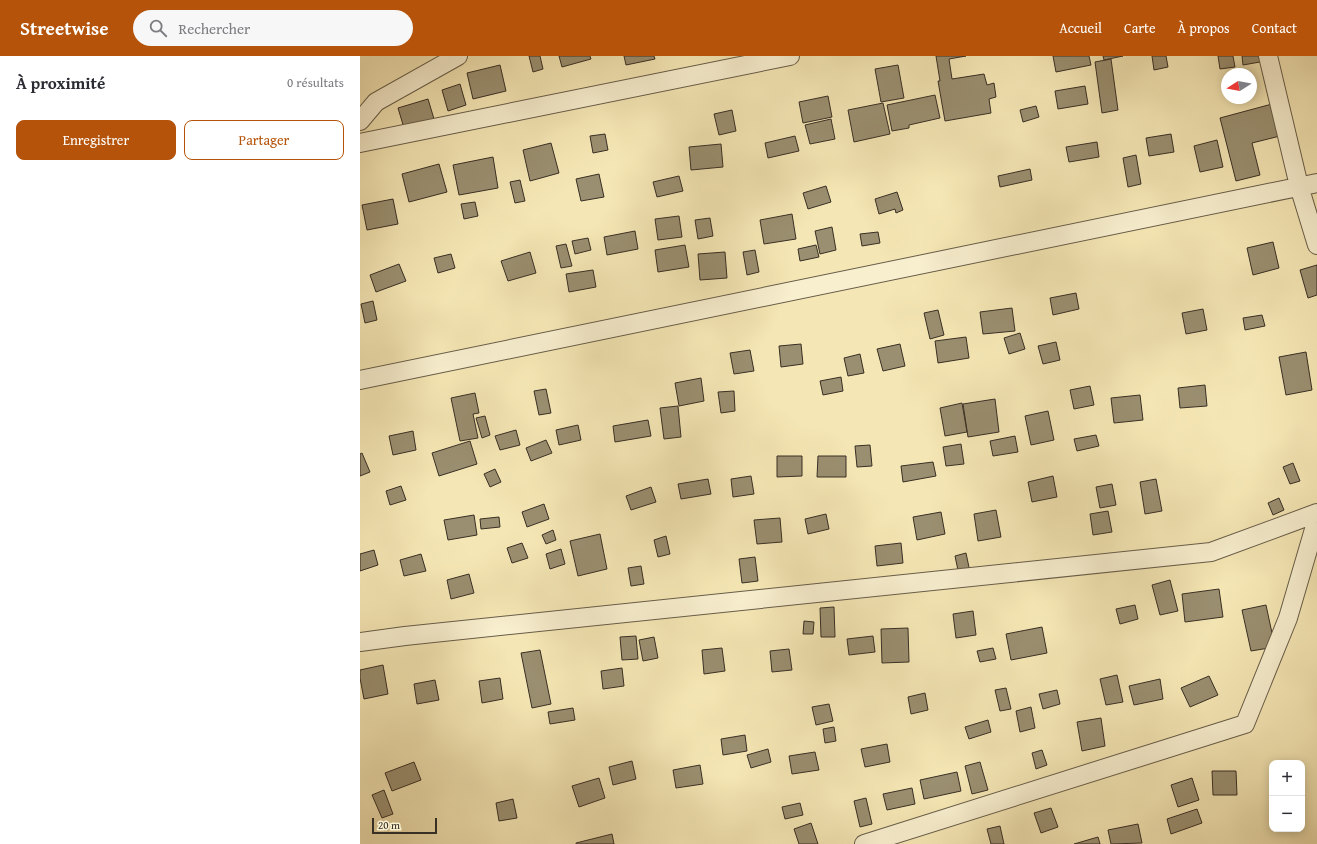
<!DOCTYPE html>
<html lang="fr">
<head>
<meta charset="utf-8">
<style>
  body { margin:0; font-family:"Gentium Book Plus",serif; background:#f7f7f7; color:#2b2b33 }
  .controls { position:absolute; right:12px; bottom:12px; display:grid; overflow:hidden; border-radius:8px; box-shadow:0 2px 10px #0003 }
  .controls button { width:36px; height:36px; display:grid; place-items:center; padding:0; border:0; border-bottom:1px solid #e1e1e2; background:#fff; color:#2b2b33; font:20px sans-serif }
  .compass { position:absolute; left:861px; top:12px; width:36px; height:36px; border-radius:50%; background:#fff; box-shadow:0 2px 10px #0003; rotate:259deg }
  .scale { position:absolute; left:12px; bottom:10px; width:65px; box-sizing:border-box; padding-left:4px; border:2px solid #382f25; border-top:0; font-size:11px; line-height:14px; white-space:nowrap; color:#382f25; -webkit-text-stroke:3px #f8efcf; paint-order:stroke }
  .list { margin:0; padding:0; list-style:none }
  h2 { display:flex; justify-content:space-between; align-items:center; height:52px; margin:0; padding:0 16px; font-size:17px }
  h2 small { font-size:13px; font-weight:400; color:#7c7c81 }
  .actions { display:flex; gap:8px; padding:12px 16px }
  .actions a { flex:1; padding:9px 0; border:1px solid #b45309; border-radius:8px; text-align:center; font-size:14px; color:#b45309 }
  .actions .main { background:#b45309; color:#fff }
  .icon { flex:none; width:22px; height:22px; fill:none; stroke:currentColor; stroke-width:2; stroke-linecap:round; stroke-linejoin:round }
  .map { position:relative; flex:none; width:957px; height:788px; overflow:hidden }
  header { display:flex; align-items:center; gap:24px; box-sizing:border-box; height:56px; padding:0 20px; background:#b45309; color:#fff }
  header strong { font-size:19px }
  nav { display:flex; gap:22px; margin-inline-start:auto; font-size:14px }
  .search { width:280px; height:36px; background:#f7f7f7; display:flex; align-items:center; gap:10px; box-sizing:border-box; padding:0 14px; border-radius:22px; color:#7c7c81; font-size:15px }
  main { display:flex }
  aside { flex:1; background:#fff }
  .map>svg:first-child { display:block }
</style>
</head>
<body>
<header>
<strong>Streetwise</strong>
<div class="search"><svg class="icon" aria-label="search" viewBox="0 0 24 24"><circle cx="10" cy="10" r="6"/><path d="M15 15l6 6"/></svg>Rechercher</div>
<nav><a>Accueil</a><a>Carte</a><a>À propos</a><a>Contact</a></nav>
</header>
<main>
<aside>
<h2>À proximité<small>0 résultats</small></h2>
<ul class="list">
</ul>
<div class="actions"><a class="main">Enregistrer</a><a>Partager</a></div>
</aside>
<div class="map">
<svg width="957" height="788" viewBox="0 0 957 788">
  <rect width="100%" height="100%" fill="#f5e7b5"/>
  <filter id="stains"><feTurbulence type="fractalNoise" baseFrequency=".005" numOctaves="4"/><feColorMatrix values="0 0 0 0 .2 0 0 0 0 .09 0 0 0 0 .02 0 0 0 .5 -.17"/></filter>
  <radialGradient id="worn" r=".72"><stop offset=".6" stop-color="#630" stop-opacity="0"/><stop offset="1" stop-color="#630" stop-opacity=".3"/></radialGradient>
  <path fill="#9a8f70" stroke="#382f25" d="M 169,0 L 180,0 L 183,13 L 173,16 Z
    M 199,0 L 230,0 L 231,3 L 202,11 Z
    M 264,0 L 294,0 L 295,3 L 266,9 Z
    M 576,0 L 606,0 L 589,3 L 592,23 L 624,18 L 627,29 L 634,27 L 636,41 L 629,43 L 631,57 L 585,65 L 578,25 L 580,25 Z
    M 693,0 L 729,0 L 731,9 L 696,16 Z
    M 743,0 L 763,0 L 744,4 Z
    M 792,0 L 806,0 L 808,11 L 794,14 Z
    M 858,0 L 873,0 L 875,11 L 860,13 Z
    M 882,0 L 899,0 L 900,6 L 883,9 Z
    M 751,3 L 758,54 L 742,57 L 735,6 Z
    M 140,9 L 146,35 L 113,43 L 107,17 Z
    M 538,9 L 544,42 L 521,46 L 515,13 Z
    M 100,28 L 106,49 L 88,55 L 82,34 Z
    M 725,30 L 728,48 L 698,53 L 695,35 Z
    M 575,39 L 580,62 L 549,69 L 549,72 L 532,75 L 527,49 Z
    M 468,40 L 472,61 L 443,67 L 439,46 Z
    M 68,43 L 74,63 L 44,72 L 38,52 Z
    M 523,47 L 530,78 L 494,86 L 488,54 Z
    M 912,48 L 920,80 L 892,87 L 900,119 L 876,125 L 860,62 Z
    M 676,50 L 679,61 L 663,66 L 660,54 Z
    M 372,54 L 376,75 L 359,79 L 354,58 Z
    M 471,63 L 475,83 L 450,88 L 445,69 Z
    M 245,78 L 248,94 L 233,97 L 230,80 Z
    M 811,78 L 814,96 L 789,100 L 786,82 Z
    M 435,80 L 439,95 L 408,102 L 405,87 Z
    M 857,84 L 863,111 L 840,116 L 834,90 Z
    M 737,86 L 739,101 L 709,106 L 706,91 Z
    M 191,87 L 199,117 L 170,125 L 163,94 Z
    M 361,88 L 363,111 L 331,114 L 329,91 Z
    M 776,99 L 781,128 L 768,131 L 763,102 Z
    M 133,101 L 138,132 L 99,139 L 93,109 Z
    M 79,108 L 87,136 L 49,146 L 42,118 Z
    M 670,113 L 672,124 L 640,131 L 638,120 Z
    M 239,118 L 244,141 L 221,145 L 216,123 Z
    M 319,120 L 323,135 L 297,141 L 293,126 Z
    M 160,124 L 165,145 L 155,147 L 150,126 Z
    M 466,130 L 471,146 L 448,153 L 443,137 Z
    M 537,136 L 543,154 L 536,157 L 535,153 L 519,158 L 515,143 Z
    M 33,143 L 38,168 L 7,174 L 2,149 Z
    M 115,146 L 118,160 L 104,163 L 101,148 Z
    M 432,158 L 436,183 L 404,188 L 400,164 Z
    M 319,160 L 322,181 L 298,184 L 295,163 Z
    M 350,162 L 353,180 L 338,183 L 335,164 Z
    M 472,171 L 476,194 L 460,198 L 455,175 Z
    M 275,175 L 278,193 L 247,199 L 244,181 Z
    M 518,176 L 520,187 L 502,190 L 500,178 Z
    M 228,182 L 231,194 L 215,198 L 212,185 Z
    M 913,186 L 919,212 L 893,219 L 887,192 Z
    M 206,188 L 212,210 L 201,212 L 196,190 Z
    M 325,189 L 329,211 L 298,216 L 295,194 Z
    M 456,189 L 459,201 L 440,205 L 438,193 Z
    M 395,194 L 399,216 L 387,219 L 383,196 Z
    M 170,196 L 176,217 L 148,225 L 141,205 Z
    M 365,196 L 367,222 L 340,224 L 338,198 Z
    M 91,198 L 95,212 L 78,217 L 74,202 Z
    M 39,208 L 46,225 L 16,236 L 10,219 Z
    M 957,209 L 957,239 L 948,242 L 940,214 Z
    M 233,214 L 236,231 L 209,236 L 206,218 Z
    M 716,237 L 719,253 L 693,259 L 690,242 Z
    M 13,245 L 17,264 L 5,267 L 1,248 Z
    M 652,252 L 655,275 L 623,278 L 620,256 Z
    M 843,253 L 847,274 L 826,278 L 822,257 Z
    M 578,254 L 584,279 L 570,283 L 564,257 Z
    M 902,259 L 905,270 L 885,274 L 883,262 Z
    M 660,277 L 665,293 L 649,298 L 644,282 Z
    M 606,281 L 609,302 L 578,307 L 575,285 Z
    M 696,286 L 700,304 L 683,308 L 678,290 Z
    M 441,288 L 443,308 L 421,311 L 419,290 Z
    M 540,288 L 545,310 L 523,315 L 517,293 Z
    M 390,294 L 394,315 L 374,318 L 370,297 Z
    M 946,296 L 952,334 L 926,339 L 919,301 Z
    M 500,298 L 504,317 L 488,320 L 484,302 Z
    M 481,321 L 483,335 L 463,339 L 460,325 Z
    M 341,322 L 344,345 L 319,350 L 315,327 Z
    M 845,329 L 847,350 L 820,352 L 818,332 Z
    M 730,330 L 734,349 L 714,353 L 710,334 Z
    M 186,333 L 191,357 L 179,359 L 174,335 Z
    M 374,335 L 375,355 L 361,357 L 358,336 Z
    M 115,337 L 119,357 L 113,358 L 118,382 L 100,385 L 91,342 Z
    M 780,339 L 783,364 L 754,367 L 751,342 Z
    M 635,343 L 639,376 L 608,381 L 603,348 Z
    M 602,347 L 607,376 L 585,380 L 580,352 Z
    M 318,350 L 321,381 L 304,383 L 300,352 Z
    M 688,355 L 694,384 L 671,389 L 665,360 Z
    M 125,360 L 130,379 L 122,382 L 116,362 Z
    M 288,364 L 291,380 L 255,386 L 253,370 Z
    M 218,369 L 221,384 L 199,389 L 196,374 Z
    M 156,374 L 160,389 L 140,394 L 135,380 Z
    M 53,375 L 56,394 L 33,399 L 29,380 Z
    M 736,379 L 739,390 L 717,395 L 714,383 Z
    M 655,380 L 658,396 L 633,400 L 630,385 Z
    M 186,384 L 192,397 L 171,405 L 166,392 Z
    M 110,385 L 117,408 L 79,420 L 72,397 Z
    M 601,388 L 604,408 L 586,410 L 583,391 Z
    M 510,389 L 512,410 L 497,411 L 495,390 Z
    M 2,397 L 10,416 L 0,420 L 0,398 Z
    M 417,400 L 442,400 L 442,420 L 417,421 Z
    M 458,400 L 486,400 L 486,421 L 457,421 Z
    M 573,406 L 576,420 L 543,426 L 541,410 Z
    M 933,407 L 940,425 L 930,428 L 923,411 Z
    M 135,413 L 141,426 L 130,431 L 124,418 Z
    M 391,420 L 394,438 L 373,441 L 371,423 Z
    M 693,420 L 697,441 L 672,446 L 668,426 Z
    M 348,423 L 351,438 L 321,443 L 318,428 Z
    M 796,423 L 802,455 L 785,458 L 780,426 Z
    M 752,428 L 756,449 L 740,452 L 736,431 Z
    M 41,430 L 46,444 L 30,449 L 26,435 Z
    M 291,431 L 296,446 L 271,454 L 266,440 Z
    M 919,442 L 924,454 L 913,459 L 908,447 Z
    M 184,448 L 189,463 L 167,471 L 162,456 Z
    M 636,454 L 641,481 L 618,485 L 614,458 Z
    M 748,455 L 752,476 L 733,479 L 730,458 Z
    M 581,456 L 585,478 L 557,484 L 553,461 Z
    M 466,458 L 469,473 L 448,478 L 445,463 Z
    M 114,459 L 117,479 L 88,484 L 84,464 Z
    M 139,461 L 140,471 L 121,473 L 120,463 Z
    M 420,462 L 422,486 L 397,488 L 394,464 Z
    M 193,474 L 196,484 L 186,488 L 182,479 Z
    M 240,478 L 247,513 L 218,520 L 210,485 Z
    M 306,480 L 310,498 L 298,501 L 294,484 Z
    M 162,487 L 168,502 L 152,507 L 147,492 Z
    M 541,487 L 543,507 L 517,510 L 515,490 Z
    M 201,493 L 205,508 L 190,513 L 186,498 Z
    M 14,494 L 18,509 L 0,515 L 0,498 Z
    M 606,497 L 610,516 L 599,519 L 595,500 Z
    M 61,498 L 66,515 L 44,520 L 40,504 Z
    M 395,501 L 398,525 L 382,527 L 379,503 Z
    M 281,510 L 284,528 L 271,530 L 268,512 Z
    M 109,518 L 114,537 L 91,543 L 87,524 Z
    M 810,524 L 818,555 L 800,559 L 792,529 Z
    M 859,533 L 863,561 L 825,566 L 822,538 Z
    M 775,549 L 778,563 L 760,568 L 756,553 Z
    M 906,549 L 915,591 L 891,595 L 882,554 Z
    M 474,551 L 475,581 L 461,581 L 460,552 Z
    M 613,555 L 616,579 L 596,582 L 593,558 Z
    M 444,565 L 454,566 L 453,578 L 443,578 Z
    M 682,571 L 687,597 L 651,604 L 646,578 Z
    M 548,572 L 549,606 L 522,607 L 521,573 Z
    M 276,580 L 278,603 L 262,604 L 260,581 Z
    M 513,580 L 515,596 L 489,599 L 487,583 Z
    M 294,581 L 298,602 L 283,605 L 279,584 Z
    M 362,592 L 365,615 L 344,618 L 342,594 Z
    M 633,592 L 636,603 L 620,606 L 617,595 Z
    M 429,593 L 432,614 L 412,616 L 410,595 Z
    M 180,594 L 191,648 L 172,652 L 161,597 Z
    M 23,609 L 28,638 L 4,643 L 0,622 L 0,614 Z
    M 262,612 L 264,630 L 243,633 L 241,615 Z
    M 757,619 L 763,646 L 746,649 L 740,623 Z
    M 849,620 L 858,639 L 830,651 L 821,632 Z
    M 140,622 L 143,643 L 122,647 L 119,625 Z
    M 800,623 L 803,643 L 774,649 L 769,630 Z
    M 75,624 L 79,644 L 57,648 L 54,628 Z
    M 646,632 L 651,653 L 640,655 L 635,634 Z
    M 697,634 L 700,648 L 683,653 L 679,638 Z
    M 565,637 L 568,654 L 551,658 L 548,641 Z
    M 469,648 L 473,665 L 456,669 L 452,651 Z
    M 671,651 L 675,672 L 660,676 L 656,655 Z
    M 213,652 L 215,664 L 190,668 L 188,656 Z
    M 741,662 L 745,690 L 722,695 L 717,666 Z
    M 628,664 L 631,676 L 609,683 L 605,671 Z
    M 474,671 L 476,685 L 465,687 L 463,673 Z
    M 385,679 L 387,695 L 363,699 L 361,683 Z
    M 527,688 L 530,706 L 505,711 L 501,693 Z
    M 408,693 L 411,706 L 391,712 L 387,699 Z
    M 682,694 L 687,709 L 676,713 L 672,697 Z
    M 455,696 L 459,714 L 432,718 L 429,700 Z
    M 272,705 L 276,723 L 253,729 L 249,711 Z
    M 54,706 L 61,724 L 32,735 L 25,717 Z
    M 620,706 L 628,734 L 612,738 L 605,710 Z
    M 340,709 L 343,728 L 316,732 L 313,714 Z
    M 852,715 L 876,715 L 877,739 L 853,739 Z
    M 597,716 L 601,735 L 564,743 L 560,724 Z
    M 239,722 L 245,742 L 219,751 L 212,730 Z
    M 832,722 L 839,744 L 818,751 L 811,729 Z
    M 552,732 L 555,748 L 527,754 L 523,738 Z
    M 24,734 L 33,758 L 22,762 L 12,739 Z
    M 506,742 L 512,768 L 500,771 L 494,745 Z
    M 153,743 L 157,762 L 139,765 L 136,747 Z
    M 440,747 L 443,759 L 425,763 L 422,751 Z
    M 691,752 L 698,771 L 681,777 L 674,757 Z
    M 837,753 L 842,767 L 811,778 L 807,763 Z
    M 451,767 L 458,788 L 439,788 L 434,773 Z
    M 778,768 L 782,787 L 751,788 L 748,774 Z
    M 640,770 L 644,788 L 631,788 L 627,773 Z
    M 252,778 L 254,788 L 216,788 L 216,787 Z
    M 738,781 L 740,788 L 714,788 Z"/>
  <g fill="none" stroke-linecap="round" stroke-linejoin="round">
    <g stroke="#675d49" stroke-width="20">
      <path id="street" d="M 908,0 L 939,130 L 957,189
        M 0,65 L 16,46 L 98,0
        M 0,87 L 430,0
        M 0,324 L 957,127
        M 0,586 L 45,580 L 851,496 L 957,457
        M 504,788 L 885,668 L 928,562 L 957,463"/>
    </g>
    <use href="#street" stroke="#f8efcf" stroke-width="18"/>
  </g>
  <rect width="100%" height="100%" filter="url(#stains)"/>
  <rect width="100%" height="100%" fill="url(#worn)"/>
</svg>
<div class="controls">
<button>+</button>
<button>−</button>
</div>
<svg class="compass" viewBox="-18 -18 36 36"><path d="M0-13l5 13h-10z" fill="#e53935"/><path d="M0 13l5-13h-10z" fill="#7c7c81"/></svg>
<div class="scale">20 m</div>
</div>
</main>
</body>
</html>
